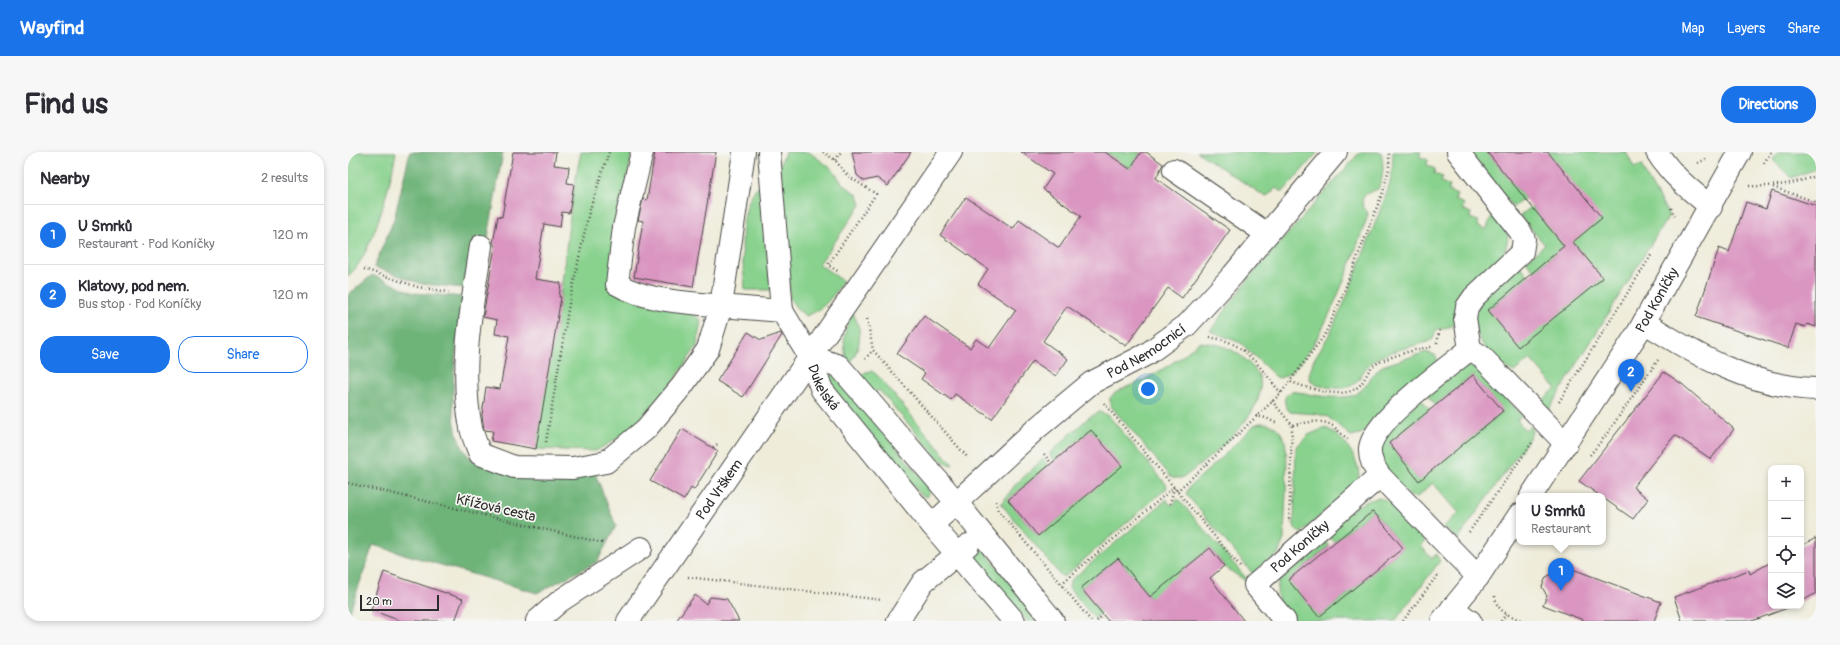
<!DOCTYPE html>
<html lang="en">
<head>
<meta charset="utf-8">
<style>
  body { margin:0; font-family:Pangolin,sans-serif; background:#f7f7f7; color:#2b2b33 }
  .controls { position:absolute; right:12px; bottom:12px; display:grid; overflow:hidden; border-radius:8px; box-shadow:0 2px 6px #0003 }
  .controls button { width:36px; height:36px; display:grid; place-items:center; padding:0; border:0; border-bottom:1px solid #e1e1e2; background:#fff; color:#2b2b33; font:20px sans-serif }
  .scale { position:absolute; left:12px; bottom:10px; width:79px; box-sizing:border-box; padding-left:4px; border:2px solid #2b2b2b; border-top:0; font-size:11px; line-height:14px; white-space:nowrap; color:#2b2b2b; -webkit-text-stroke:3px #f6f6f2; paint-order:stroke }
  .you { position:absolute; left:800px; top:237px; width:14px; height:14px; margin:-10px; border:3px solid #fff; border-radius:50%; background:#1a73e8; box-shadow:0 0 0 6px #1a73e833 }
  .badge { display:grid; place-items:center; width:26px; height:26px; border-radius:50%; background:#1a73e8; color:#fff; font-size:13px; font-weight:700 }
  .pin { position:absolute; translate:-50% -33px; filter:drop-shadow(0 1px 2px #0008) }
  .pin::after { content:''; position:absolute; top:21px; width:14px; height:12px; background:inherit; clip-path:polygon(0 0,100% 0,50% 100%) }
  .popup { position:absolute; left:1168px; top:341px; width:90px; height:52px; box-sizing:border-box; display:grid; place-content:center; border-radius:8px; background:#fff; filter:drop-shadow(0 1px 3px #0005); font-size:13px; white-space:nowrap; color:#7c7c81 }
  .popup b { font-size:15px; color:#2b2b33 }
  .popup::after { content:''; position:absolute; left:50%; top:100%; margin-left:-8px; border:8px solid transparent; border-top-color:#fff }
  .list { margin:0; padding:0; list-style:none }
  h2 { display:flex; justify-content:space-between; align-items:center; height:52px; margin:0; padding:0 16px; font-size:17px }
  h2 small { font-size:13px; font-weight:400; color:#7c7c81 }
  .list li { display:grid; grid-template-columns:26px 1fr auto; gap:12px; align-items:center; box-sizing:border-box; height:60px; padding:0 16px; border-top:1px solid #e1e1e2 }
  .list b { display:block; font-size:15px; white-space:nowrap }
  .list p { margin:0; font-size:13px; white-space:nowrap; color:#7c7c81 }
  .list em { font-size:13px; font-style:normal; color:#7c7c81 }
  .actions { display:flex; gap:8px; padding:12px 16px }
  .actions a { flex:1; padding:9px 0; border:1px solid #1a73e8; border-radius:16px; text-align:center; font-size:14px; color:#1a73e8 }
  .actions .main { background:#1a73e8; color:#fff }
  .icon { flex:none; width:22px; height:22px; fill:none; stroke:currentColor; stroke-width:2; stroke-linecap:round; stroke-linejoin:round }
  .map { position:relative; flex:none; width:1468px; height:469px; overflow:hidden; border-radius:16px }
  header { display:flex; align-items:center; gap:24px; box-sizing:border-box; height:56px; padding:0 20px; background:#1a73e8; color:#fff }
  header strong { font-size:19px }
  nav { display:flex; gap:22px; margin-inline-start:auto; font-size:14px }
  .intro { display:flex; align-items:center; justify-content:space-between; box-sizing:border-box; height:96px; padding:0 24px }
  h1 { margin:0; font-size:28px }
  .button { padding:10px 18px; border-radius:16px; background:#1a73e8; color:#fff; font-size:14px; font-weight:700 }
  main { display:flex; gap:24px; padding:0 24px }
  aside { flex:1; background:#fff; border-radius:16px; box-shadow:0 2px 6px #0003 }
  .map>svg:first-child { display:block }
</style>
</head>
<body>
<header>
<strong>Wayfind</strong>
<nav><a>Map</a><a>Layers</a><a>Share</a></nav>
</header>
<div class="intro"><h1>Find us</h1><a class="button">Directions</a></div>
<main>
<aside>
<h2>Nearby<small>2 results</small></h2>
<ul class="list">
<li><span class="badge">1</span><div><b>U Smrků</b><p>Restaurant · Pod Koníčky</p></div><em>120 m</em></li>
<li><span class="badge">2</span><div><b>Klatovy, pod nem.</b><p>Bus stop · Pod Koníčky</p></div><em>120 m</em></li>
</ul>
<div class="actions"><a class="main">Save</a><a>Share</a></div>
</aside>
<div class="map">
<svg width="1468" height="469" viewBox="0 0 1468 469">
  <rect width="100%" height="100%" fill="#f6f6f2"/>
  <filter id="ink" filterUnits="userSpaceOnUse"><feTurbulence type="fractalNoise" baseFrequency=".025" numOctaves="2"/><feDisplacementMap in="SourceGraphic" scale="8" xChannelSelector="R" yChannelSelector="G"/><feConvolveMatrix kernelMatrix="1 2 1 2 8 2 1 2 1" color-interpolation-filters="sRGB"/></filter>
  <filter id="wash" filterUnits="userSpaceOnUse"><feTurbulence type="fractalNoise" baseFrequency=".012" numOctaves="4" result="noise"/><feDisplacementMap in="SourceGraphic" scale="16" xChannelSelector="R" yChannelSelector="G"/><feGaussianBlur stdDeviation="0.9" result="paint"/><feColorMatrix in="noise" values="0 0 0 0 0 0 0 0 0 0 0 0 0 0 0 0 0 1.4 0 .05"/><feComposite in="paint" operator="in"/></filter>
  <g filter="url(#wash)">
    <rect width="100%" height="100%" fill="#efecda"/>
    <path fill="#89d28e" stroke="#5a7e5c" d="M 0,0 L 48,0 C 43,30 24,105 0,124 Z
      M 233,0 L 284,0 L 262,127 L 340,158 L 353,168 L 349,194 L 324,231 L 281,279 L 248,299 L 188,297 L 193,266 L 191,265 L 202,210 L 206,176 L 208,176 C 217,117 220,58 233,0 Z
      M 437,0 L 461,0 L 484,17 L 495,32 L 510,43 L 513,53 L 471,112 L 495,129 C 484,145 477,157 458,164 L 450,158 L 442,147 L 431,16 Z
      M 757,0 L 793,0 L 782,17 Z
      M 849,0 L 970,0 L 934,41 L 928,36 L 918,45 Z
      M 1012,0 L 1033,0 C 1036,13 1036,25 1030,37 C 1024,40 1011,42 1015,53 C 1016,57 1019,58 1020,62 L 1018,69 C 1004,106 970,213 932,226 L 928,225 L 893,191 L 862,179 L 902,125 Z
      M 1045,0 L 1073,0 L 1071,4 L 1080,8 L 1079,13 L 1087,17 L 1086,22 L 1095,25 L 1093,30 L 1102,34 L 1100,39 L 1109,43 L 1107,48 L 1116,52 L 1114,57 L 1123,61 L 1122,66 L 1130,69 L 1129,74 L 1138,78 L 1146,59 C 1181,88 1140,124 1119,147 C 1116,151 1109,156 1107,161 C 1106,165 1106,170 1106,173 L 1096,177 L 1089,177 L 1085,187 L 1079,190 C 1064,195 1041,199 1028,207 C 1006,221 1017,241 979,235 C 971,234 964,233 961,225 L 965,209 L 981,183 L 997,149 L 1040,38 L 1044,21 Z
      M 1120,0 L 1139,0 L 1177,46 L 1165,55 Z
      M 1200,0 L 1278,0 L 1286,16 L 1293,13 L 1299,26 L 1321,63 L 1197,264 L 1191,254 L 1193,250 L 1208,236 L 1182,207 L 1166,220 C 1147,211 1123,187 1127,163 C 1128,157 1133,148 1136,144 C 1143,134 1162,122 1172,114 L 1181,124 L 1140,158 L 1170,194 L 1254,126 L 1225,90 Z
      M 1430,0 L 1468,0 L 1468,17 L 1443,26 L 1425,8 Z
      M 413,35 L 423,138 L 397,138 C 395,105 388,65 408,36 Z
      M 1184,54 L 1216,94 L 1186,119 L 1178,109 L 1197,93 L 1172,64 Z
      M 504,161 C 516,176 513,199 500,212 C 494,193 495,179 504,161 Z
      M 851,190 C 870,191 886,196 900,210 C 904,214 911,222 912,227 C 919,262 863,304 839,323 L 833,326 L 824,326 L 762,253 L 762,246 C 769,237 783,234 794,229 C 813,219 835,205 851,190 Z
      M 1078,200 L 1087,203 L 1091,211 L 1025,268 L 1015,281 L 1003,284 L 980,265 L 969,262 L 942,260 C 936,254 933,243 944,240 C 948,239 954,241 959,242 C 973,244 989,247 1003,244 C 1019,239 1022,223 1034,214 Z
      M 1123,214 L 1134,219 L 1174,264 L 1169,268 L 1177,278 L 1182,274 L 1184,278 L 1182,285 L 1110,387 L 1095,375 L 1111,361 L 1085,331 L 1069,345 L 1062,344 L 1037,321 L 1031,299 L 1039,278 L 1073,247 L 1082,258 L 1041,291 L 1071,328 L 1155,260 L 1125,223 L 1087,253 L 1079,243 L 1112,216 Z
      M 524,219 L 530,224 L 605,313 L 600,312 L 589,305 L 531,238 L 525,242 L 507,227 L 518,220 Z
      M 482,223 L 488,223 L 581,335 L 581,342 L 579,345 L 572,342 L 486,237 Z
      M 751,260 L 760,263 L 818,332 L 819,336 L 717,424 L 713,424 L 653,352 L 667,333 L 695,307 L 701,313 L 660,348 L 690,384 L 773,314 L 743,278 L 707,309 L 701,302 L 740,266 Z
      M 912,271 C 924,271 930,275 936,286 C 942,300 936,368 936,387 L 930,402 L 905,422 L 838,342 L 841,335 L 869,310 L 906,273 Z
      M 977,276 C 995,282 1015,311 1010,329 L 953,381 L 948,378 L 946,373 L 948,295 L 960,283 Z
      M 1031,346 C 1051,350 1065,374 1077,389 L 1073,394 L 1084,407 L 1088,402 L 1092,409 L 1047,469 L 943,469 C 940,464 935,459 932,453 C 919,422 953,402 973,384 L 981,394 L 941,428 L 971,465 L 1055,396 L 1025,359 L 986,390 L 978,380 C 994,367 1010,348 1031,346 Z
      M 819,347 L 820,351 L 825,353 L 830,347 L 899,427 L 898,429 L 878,416 L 862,396 L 829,423 L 871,469 L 822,469 L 770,406 L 733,436 L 753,461 L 747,467 L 721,436 L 722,429 Z
      M 634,396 L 694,469 L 679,469 L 625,404 Z"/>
    <path fill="#6eb479" stroke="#4c7052" d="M 62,0 L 155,0 L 139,91 L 117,136 L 74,132 L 26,115 L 46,67 Z
      M 24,123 L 66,141 L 116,145 C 110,183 93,272 119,302 C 122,306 129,310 133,313 L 247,321 L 268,374 L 249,410 L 189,441 L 25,393 L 0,465 L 0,143 Z"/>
    <g id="blocks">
      <path fill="#da95c1" d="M 165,0 L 208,0 L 206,13 L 221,15 L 219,31 L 226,32 L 221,61 L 214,60 L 212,75 L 196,72 L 187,127 L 213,131 L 211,145 L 213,145 L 188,297 L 143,289 L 145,279 L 136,278 L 134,263 L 138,235 L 152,237 L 161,184 L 147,182 L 149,168 L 135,165 L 147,94 L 145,91 L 150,64 L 154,65 Z
        M 307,0 L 368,0 L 345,135 L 286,125 L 295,69 L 290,68 L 295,47 L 299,48 Z
        M 504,0 L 563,0 L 540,34 L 529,26 L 516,29 L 509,23 Z
        M 673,0 L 757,0 L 782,17 L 793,0 L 798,0 L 815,12 L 808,26 L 882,78 L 834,146 L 820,136 L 778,194 L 719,154 L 695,189 L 720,207 L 708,224 L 685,209 L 644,267 L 607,242 L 603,248 L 573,227 L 577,221 L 549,202 L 576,164 L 622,196 L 628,187 L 641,196 L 668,158 L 630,132 L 640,117 L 592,83 L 618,45 L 665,77 L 671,68 L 711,96 L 733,64 L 695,37 L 705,22 Z
        M 1139,0 L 1200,0 L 1254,66 L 1225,90 L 1255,126 L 1170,195 L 1140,158 L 1216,94 Z
        M 1424,39 L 1468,54 L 1468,175 L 1459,172 L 1457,175 L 1448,172 L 1440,196 L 1348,165 L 1371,96 L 1381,100 L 1398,50 L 1418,57 Z
        M 400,180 L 413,188 L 433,181 L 434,183 L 395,245 L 369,229 Z
        M 1316,220 L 1334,232 L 1386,277 L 1363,307 L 1327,283 L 1285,335 L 1300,347 L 1285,367 L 1231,329 Z
        M 1125,223 L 1155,259 L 1071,329 L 1041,291 Z
        M 334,277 L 370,299 L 346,338 L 343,336 L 336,348 L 302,329 Z
        M 743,278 L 774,314 L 690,384 L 660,348 Z
        M 1025,359 L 1055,396 L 971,465 L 940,428 Z
        M 1468,386 L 1468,441 L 1453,450 L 1453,394 Z
        M 862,396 L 876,414 L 862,426 L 896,469 L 760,469 L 733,436 L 770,406 L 802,445 Z
        M 1423,410 L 1423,454 L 1445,454 L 1404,469 L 1334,469 L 1326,445 L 1401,418 L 1402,422 Z
        M 1211,412 L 1313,450 L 1306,469 L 1238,469 L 1195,453 L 1199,444 L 1194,435 L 1198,425 L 1208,420 Z
        M 36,420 L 115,447 L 107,469 L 53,469 L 23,458 Z
        M 347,443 L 358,452 L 362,445 L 379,447 L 391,469 L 328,469 Z"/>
    </g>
  </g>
  <g filter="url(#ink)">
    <use href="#blocks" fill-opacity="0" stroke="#484845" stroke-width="1"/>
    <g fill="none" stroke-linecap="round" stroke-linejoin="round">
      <g stroke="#484845" stroke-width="24">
        <g id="minor">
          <path id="s1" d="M 396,0 L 373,154 L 434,159 L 461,204 L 474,238 L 584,373 L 666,469"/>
          <path d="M 421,0 L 434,159"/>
          <path d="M 1309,0 C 1323,23 1342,38 1363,55"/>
          <path d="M 826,18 L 919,82"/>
          <path d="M 133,94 C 124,154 111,216 123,276 C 125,285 129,294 132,302 L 166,315 L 225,316 L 258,310 L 298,277 L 334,234 L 360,197 L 373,154 C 339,150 300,150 269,132 L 276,75 L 294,0"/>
          <path d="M 1296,170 C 1349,204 1404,235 1468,237"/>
          <path d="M 1122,197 L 1133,204 L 1218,292"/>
          <path d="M 461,204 L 491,214 L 609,351 L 705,469"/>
          <path d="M 1032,324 L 1130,425"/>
          <path id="s2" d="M 1183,344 L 1291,179 L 1392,0"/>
          <path id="s3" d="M 584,373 L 689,276 L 743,231 L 799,202 L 839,173 L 885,123 L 988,0"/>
          <path d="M 1104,456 L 1122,469"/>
          <path d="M 189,469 L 212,449 L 293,396"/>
          <path id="s4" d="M 280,469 L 603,0"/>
          <path d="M 550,469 L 575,430 L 620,393"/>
          <path id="s5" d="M 937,469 L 907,433 L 1032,324 C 1026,315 1021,307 1022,296 C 1026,267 1098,217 1122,197 L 1117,166 L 1119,155 L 1126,145 L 1174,100 L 1176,87 L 1172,79 L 1110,0"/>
          <path d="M 1094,469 L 1130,425 L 1171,363"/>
        </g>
      </g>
      <path stroke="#484845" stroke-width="2.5" stroke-dasharray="1 3" stroke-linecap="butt" d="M 475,0 L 487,8 L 500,24 L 528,42 L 480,113 L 491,120
        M 487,8 L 493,0
        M 1350,11 L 1360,6
        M 1416,11 L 1423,0
        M 1401,34 C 1426,35 1445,32 1468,24
        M 1425,35 L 1468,50
        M 1323,56 L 1327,65
        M 16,117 L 70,135 L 101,140
        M 519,167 L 525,198 L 620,306
        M 862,185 C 869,187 878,188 885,192 C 905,202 919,225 933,241
        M 1089,191 L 1092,177
        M 517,207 L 525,198
        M 943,230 C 960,236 995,249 1011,234 C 1017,229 1019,219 1025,214 C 1033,207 1073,195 1084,195
        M 924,249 L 944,273 L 941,370
        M 1211,250 L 1304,102
        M 756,251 L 892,415
        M 908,264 L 918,266 L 930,272
        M 945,273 C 958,271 973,266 985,274 C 990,278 994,283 1000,287
        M 198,290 L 221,152 L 241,60 L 261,0
        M 365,295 L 371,291
        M 696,302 L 703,311
        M 1242,303 L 1258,283 L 1310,208
        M 0,331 L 255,391
        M 829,339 L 860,311 L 933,241 L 976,184 L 993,147 L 1036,37 L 1041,16 L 1041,0
        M 648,349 L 650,358 L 713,432
        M 822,352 L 826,336
        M 1121,380 L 1184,291
        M 340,425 L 534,448
        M 1147,444 C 1148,460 1163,464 1175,469
        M 743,469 L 713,432 L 826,335
        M 749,469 L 755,463
        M 1055,469 L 1091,421
        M 1153,469 L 1158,462"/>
      <use href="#minor" stroke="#fff" stroke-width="22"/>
    </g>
  </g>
  <g text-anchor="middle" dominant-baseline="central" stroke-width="3.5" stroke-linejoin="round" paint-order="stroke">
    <g font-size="14" fill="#2b2b2b" stroke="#f6f6f2">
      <text stroke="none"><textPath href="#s2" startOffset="233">Pod Koníčky</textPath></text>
      <text stroke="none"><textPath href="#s3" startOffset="277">Pod Nemocnicí</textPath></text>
      <text stroke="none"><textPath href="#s1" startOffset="304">Dukelská</textPath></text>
      <text stroke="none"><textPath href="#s4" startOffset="160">Pod Vrškem</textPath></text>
      <text transform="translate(148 356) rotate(13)">Křížová cesta</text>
      <text stroke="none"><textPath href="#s5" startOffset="106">Pod Koníčky</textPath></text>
    </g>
  </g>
</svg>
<div class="controls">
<button>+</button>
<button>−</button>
<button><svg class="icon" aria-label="locate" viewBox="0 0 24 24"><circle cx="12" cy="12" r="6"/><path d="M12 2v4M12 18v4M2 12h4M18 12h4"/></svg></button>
<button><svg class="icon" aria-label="layers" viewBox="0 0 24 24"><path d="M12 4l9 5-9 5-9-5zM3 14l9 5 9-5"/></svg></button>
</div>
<div class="scale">20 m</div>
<div class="you"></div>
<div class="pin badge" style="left:1213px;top:439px">1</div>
<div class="popup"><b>U Smrků</b>Restaurant</div>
<div class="pin badge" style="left:1283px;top:240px">2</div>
</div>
</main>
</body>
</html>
